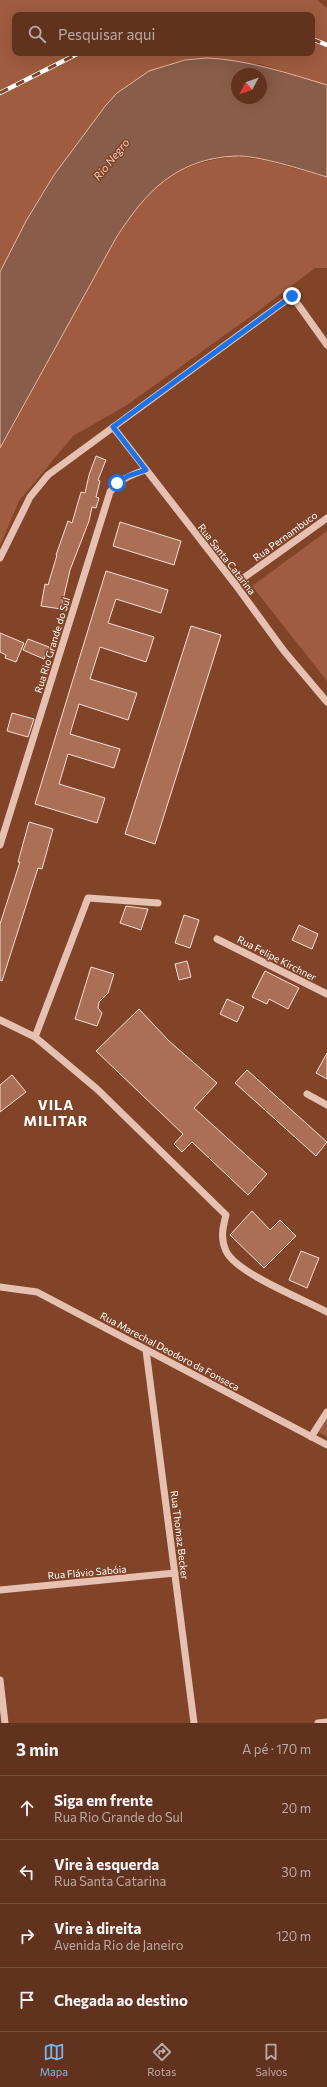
<!DOCTYPE html>
<html lang="pt">
<head>
<meta charset="utf-8">
<style>
  body { margin:0; font-family:Commissioner,sans-serif; background:#673b27; color:#f1f3f6 }
  .compass { position:absolute; left:231px; top:68px; width:36px; height:36px; border-radius:50%; background:#61331e; box-shadow:0 4px 16px #0002; rotate:229deg }
  .stop { position:absolute; width:12px; height:12px; margin:-9px; border:3px solid #1a73e8; border-radius:50%; background:#fff }
  .stop.end { background:#1a73e8; border-color:#fff; box-shadow:0 1px 4px #0008 }
  .list { margin:0; padding:0; list-style:none }
  h2 { display:flex; justify-content:space-between; align-items:center; height:52px; margin:0; padding:0 16px; font-size:17px }
  h2 small { font-size:13px; font-weight:400; color:#baaaa4 }
  .list li { display:grid; grid-template-columns:26px 1fr auto; gap:12px; align-items:center; box-sizing:border-box; height:64px; padding:0 16px; border-top:1px solid #754e3c }
  .list b { display:block; font-size:15px; white-space:nowrap }
  .list p { margin:0; font-size:13px; white-space:nowrap; color:#baaaa4 }
  .list em { font-size:13px; font-style:normal; color:#baaaa4 }
  .icon { flex:none; width:22px; height:22px; fill:none; stroke:currentColor; stroke-width:2; stroke-linecap:round; stroke-linejoin:round }
  .map { position:relative; flex:none; width:327px; height:1723px; overflow:hidden }
  .search { position:absolute; background:#61331e; box-shadow:0 4px 16px #0002; left:12px; right:12px; top:12px; height:44px; display:flex; align-items:center; gap:10px; box-sizing:border-box; padding:0 14px; border-radius:8px; color:#baaaa4; font-size:15px }
  .sheet { height:308px; background:#61331e }
  nav { display:flex; justify-content:space-around; align-items:center; box-sizing:border-box; height:56px; border-top:1px solid #754e3c; background:#61331e; font-size:11px; color:#baaaa4 }
  nav a { display:grid; justify-items:center; gap:2px }
  nav .on { color:#77b7ed }
  .map>svg:first-child { display:block }
</style>
</head>
<body>
<div class="map">
<svg width="327" height="1723" viewBox="0 0 327 1723">
  <rect width="100%" height="100%" fill="#814428"/>
  <path fill="#9f5c40" fill-rule="evenodd" d="M 0,0 L 317,0 L 327,8 L 327,85 L 260,64 L 185,60 L 149,71 L 117,93 L 106,105 L 54,176 L 26,221 L 0,272 ZM 15,15 L 312,15 L 312,53 L 15,53 Z
    M 236,156 L 268,161 L 327,177 L 327,268 L 315,268 L 257,312 L 127,405 L 73,436 L 19,501 L 0,546 L 0,448 L 116,238 C 152,182 170,166 236,156 Z
    M 327,531 L 327,681 L 252,586 Z
    M 327,1419 L 327,1437 L 319,1432 Z"/>
  <path fill="#895d49" stroke="#e6b8a5" fill-rule="evenodd" d="M 207,58 C 249,60 287,73 327,85 L 327,177 C 304,170 258,155 235,156 C 176,159 146,191 116,238 L 0,448 L 0,272 L 26,221 L 54,175 L 106,105 L 117,93 L 149,71 L 185,60 ZM 237,74 L 261,74 L 261,98 L 237,98 Z"/>
  <path fill="#ab6f55" stroke="#f5ddd3" d="M 96,456 L 106,460 L 98,480 L 100,481 L 96,497 L 99,498 L 96,508 L 92,507 L 89,521 L 70,570 L 61,609 L 41,606 L 45,584 L 48,585 L 57,555 L 56,555 L 68,521 L 72,523 L 81,492 L 85,493 L 89,475 Z
    M 120,522 L 181,541 L 174,565 L 113,546 Z
    M 106,571 L 168,590 L 161,613 L 116,599 L 108,623 L 154,637 L 146,662 L 100,647 L 90,679 L 137,693 L 128,720 L 79,704 L 70,734 L 120,749 L 114,768 L 68,754 L 59,784 L 105,798 L 97,823 L 35,804 Z
    M 191,626 L 221,635 L 155,844 L 125,834 Z
    M 0,633 L 24,643 L 16,662 L 5,658 L 6,655 L 0,652 Z
    M 28,639 L 49,647 L 44,659 L 23,650 Z
    M 12,713 L 34,719 L 28,737 L 7,731 Z
    M 29,822 L 53,829 L 42,869 L 38,868 L 2,981 L 0,980 L 0,924 L 20,862 L 18,862 Z
    M 126,906 L 148,909 L 141,930 L 120,923 Z
    M 184,915 L 199,920 L 190,948 L 175,943 Z
    M 299,925 L 318,934 L 312,949 L 292,940 Z
    M 187,961 L 191,977 L 179,980 L 175,964 Z
    M 91,967 L 114,974 L 108,993 L 99,1002 L 98,1008 L 102,1013 L 97,1026 L 75,1019 Z
    M 265,971 L 299,988 L 288,1009 L 269,999 L 267,1004 L 252,997 Z
    M 227,999 L 244,1007 L 237,1022 L 220,1014 Z
    M 139,1009 L 169,1041 L 217,1083 L 194,1108 L 267,1174 L 248,1195 L 192,1142 L 182,1152 L 174,1144 L 183,1134 L 96,1051 Z
    M 327,1053 L 327,1079 L 316,1073 Z
    M 247,1070 L 327,1142 L 316,1156 L 235,1083 Z
    M 12,1075 L 26,1092 L 0,1112 L 0,1085 Z
    M 252,1211 L 270,1230 L 280,1220 L 296,1236 L 264,1268 L 230,1235 Z
    M 301,1251 L 319,1258 L 307,1288 L 289,1280 Z"/>
  <g fill="none" stroke-linecap="round" stroke-linejoin="round">
    <path stroke="#e6c0b0" stroke-width="7" d="M 113,427 L 235,584 L 284,651 L 327,702
      M 0,558 L 30,497 L 48,475 L 292,296 L 327,345
      M 235,584 L 327,518
      M 0,845 L 110,492 C 120,479 131,475 145,470
      M 217,939 L 327,994
      M 0,1020 L 35,1037 L 97,1089 L 226,1215 C 223,1227 220,1238 226,1251 C 236,1273 303,1299 327,1312
      M 35,1037 L 88,898 L 158,903
      M 307,1094 L 327,1105
      M 0,1287 L 37,1292 L 327,1445
      M 146,1350 L 194,1723
      M 311,1437 L 327,1412
      M 0,1590 L 175,1573
      M 0,1680 L 5,1723
      M 318,1723 L 327,1722"/>
    <g stroke="#fff" stroke-width="4.5">
      <path id="rail" d="M 312,39 L 327,45
        M 0,93 L 79,53"/>
    </g>
    <use href="#rail" stroke="#814428" stroke-width="3" stroke-dasharray="9" stroke-linecap="butt"/>
  </g>
  <g fill="none" stroke-linecap="round" stroke-linejoin="round">
    <path stroke="#1a73e8" stroke-width="5" d="M 117,483 L 128,476 L 146,470 L 113,427 L 292,296"/>
  </g>
  <g text-anchor="middle" dominant-baseline="central" stroke-width="3" stroke-linejoin="round" paint-order="stroke">
    <g font-size="10" fill="#fff" stroke="#814428">
      <text transform="translate(285 536) rotate(-36)">Rua Pernambuco</text>
      <text transform="translate(227 559) rotate(52)">Rua Santa Catarina</text>
      <text transform="translate(52 645) rotate(-73)">Rua Rio Grande do Sul</text>
      <text transform="translate(277 958) rotate(27)">Rua Felipe Kirchner</text>
      <text transform="translate(170 1351) rotate(28)">Rua Marechal Deodoro da Fonseca</text>
      <text transform="translate(180 1535) rotate(83)">Rua Thomaz Becker</text>
      <text transform="translate(87 1572) rotate(-5)">Rua Flávio Sabóia</text>
    </g>
    <g font-size="11" font-style="italic" fill="#edcabc" stroke="#814428">
      <text transform="translate(111 159) rotate(-51)">Rio Negro</text>
    </g>
    <g font-size="14" font-weight="bold" letter-spacing="1" fill="#fff" stroke="#814428">
      <text x="56" y="1104">VILA<tspan x="56" dy="16">MILITAR</tspan></text>
    </g>
  </g>
</svg>
<svg class="compass" viewBox="-18 -18 36 36"><path d="M0-13l5 13h-10z" fill="#e53935"/><path d="M0 13l5-13h-10z" fill="#baaaa4"/></svg>
<div class="stop" style="left:117px;top:483px"></div>
<div class="stop end" style="left:292px;top:296px"></div>
<div class="search"><svg class="icon" aria-label="search" viewBox="0 0 24 24"><circle cx="10" cy="10" r="6"/><path d="M15 15l6 6"/></svg>Pesquisar aqui</div>
</div>
<section class="sheet">
<h2>3 min<small>A pé · 170 m</small></h2>
<ul class="list">
<li><svg class="icon" aria-label="ahead" viewBox="0 0 24 24"><path d="M12 20V5M6 11l6-6 6 6"/></svg><div><b>Siga em frente</b><p>Rua Rio Grande do Sul</p></div><em>20 m</em></li>
<li><svg class="icon" aria-label="left" viewBox="0 0 24 24"><path d="M17 20v-9H6M10 6l-5 5 5 5"/></svg><div><b>Vire à esquerda</b><p>Rua Santa Catarina</p></div><em>30 m</em></li>
<li><svg class="icon" aria-label="right" viewBox="0 0 24 24"><path d="M7 20v-9h11M14 6l5 5-5 5"/></svg><div><b>Vire à direita</b><p>Avenida Rio de Janeiro</p></div><em>120 m</em></li>
<li><svg class="icon" aria-label="arrive" viewBox="0 0 24 24"><path d="M6 21V4h12l-3 4 3 4H6"/></svg><div><b>Chegada ao destino</b></div></li>
</ul>
</section>
<nav>
<a class="on"><svg class="icon" aria-label="map" viewBox="0 0 24 24"><path d="M3 6l6-2 6 2 6-2v14l-6 2-6-2-6 2zM9 4v14M15 6v14"/></svg>Mapa</a>
<a><svg class="icon" aria-label="directions" viewBox="0 0 24 24"><path d="M12 3l9 9-9 9-9-9zM9 14v-3h6M13 9l2 2-2 2"/></svg>Rotas</a>
<a><svg class="icon" aria-label="saved" viewBox="0 0 24 24"><path d="M7 4h10v16l-5-4-5 4z"/></svg>Salvos</a>
</nav>
</body>
</html>
